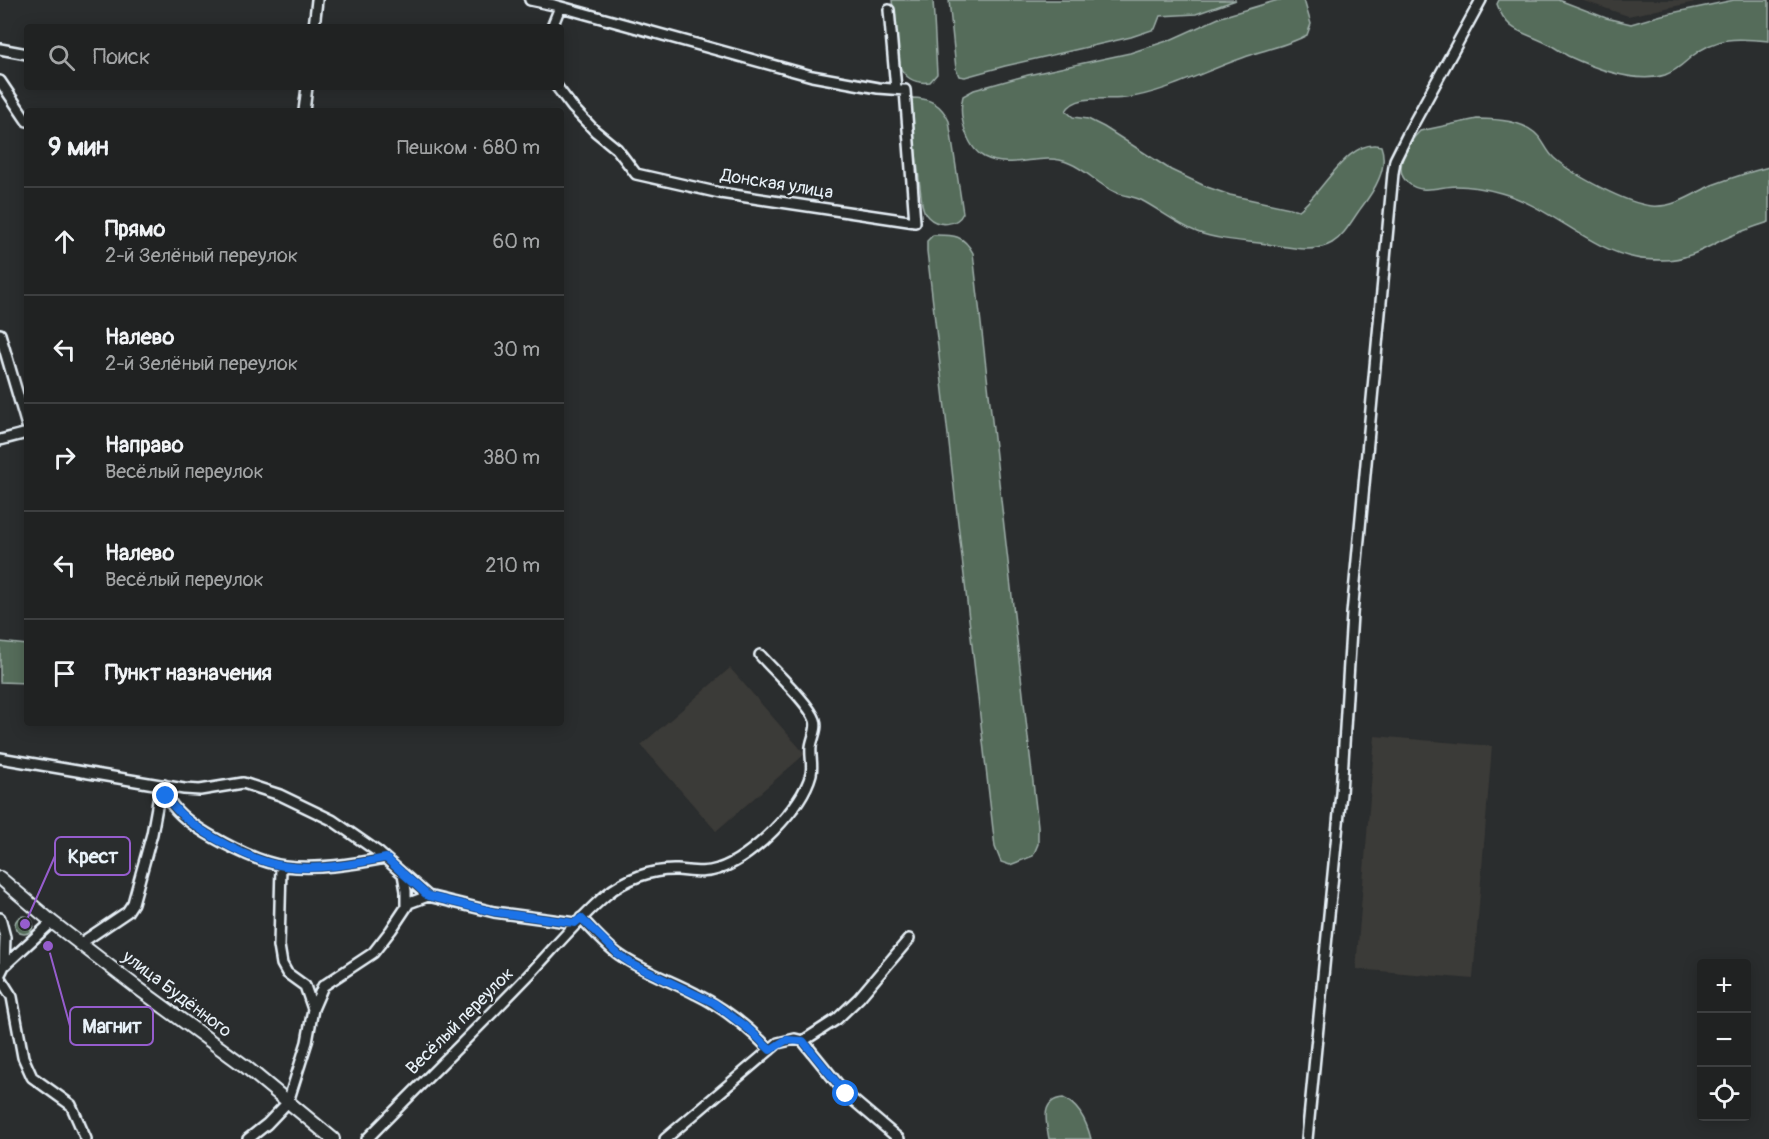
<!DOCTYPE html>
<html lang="ru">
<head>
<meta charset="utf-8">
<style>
  body { margin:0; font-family:Pangolin,sans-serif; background:#282a2a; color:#f1f3f6 }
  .controls { position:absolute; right:18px; bottom:18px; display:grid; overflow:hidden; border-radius:6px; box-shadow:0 3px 15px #0003 }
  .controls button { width:54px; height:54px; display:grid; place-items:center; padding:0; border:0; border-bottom:2px solid #3d3f40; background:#202222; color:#f1f3f6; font:30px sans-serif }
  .stop { position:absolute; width:18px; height:18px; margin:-14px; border:4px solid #1a73e8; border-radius:50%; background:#fff }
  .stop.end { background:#1a73e8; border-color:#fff; box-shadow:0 2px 6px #0008 }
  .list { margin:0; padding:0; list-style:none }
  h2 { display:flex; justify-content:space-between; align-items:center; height:78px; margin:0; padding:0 24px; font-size:26px }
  h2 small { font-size:20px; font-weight:400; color:#a2a4a5 }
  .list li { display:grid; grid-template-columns:39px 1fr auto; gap:18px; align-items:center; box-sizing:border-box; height:108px; padding:0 24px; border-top:2px solid #3d3f40 }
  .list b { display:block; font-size:22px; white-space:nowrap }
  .list p { margin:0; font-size:20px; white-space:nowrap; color:#a2a4a5 }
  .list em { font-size:20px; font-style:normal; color:#a2a4a5 }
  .icon { flex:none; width:33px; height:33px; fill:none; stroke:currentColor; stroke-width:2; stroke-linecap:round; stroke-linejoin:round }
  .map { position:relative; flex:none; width:1769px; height:1139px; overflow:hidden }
  .search { position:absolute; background:#202222; box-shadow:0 3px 15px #0003; left:24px; top:24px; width:540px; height:66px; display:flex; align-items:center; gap:15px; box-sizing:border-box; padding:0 21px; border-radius:6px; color:#a2a4a5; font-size:22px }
  .panel { position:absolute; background:#202222; box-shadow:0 3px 15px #0003; left:24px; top:108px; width:540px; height:618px; border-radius:6px }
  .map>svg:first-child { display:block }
</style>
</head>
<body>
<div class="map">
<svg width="1769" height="1139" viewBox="0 0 1769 1139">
  <rect width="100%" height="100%" fill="#2a2d2e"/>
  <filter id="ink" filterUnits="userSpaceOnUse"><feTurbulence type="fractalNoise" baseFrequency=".0167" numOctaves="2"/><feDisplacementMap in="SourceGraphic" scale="12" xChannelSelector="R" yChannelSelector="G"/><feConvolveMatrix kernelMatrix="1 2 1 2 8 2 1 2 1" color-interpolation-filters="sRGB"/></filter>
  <g filter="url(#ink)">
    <path fill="#3b3a37" d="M 1581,0 L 1705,0 L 1628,16 Z
      M 730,668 L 805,754 L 716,831 L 641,745 Z
      M 1375,736 L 1492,746 L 1473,979 L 1356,969 Z"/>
    <path fill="#546c5a" stroke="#9eaea9" stroke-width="1.5" d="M 892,0 L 933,0 L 937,74 L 930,82 C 916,84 906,79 900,67 Z
      M 949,0 L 1236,0 L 1196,14 L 1160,16 L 1155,29 L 1131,37 L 1005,66 L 965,77 L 959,76 L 956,69 Z
      M 1278,0 L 1304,0 L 1311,24 L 1307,35 C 1289,45 1270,48 1251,55 C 1210,68 1169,92 1126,98 C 1108,101 1076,93 1066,111 L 1073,117 L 1088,119 L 1104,127 L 1171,170 L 1207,187 L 1230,195 L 1299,210 C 1321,195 1349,136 1381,146 C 1389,168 1374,191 1361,208 C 1352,220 1345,235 1332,243 C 1315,253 1292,248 1273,245 C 1248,241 1221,241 1197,232 C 1177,224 1160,210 1141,200 C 1133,196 1124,196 1115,192 C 1098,185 1087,170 1069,163 C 1042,151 1012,171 984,157 C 966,147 958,115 963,96 L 974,90 L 1028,75 L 1130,53 L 1170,40 L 1221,17 Z
      M 1499,0 L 1559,0 L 1606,18 L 1631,24 L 1662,15 L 1734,0 L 1769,0 L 1769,41 C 1737,38 1717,36 1691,57 C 1683,64 1676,71 1665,75 C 1636,84 1594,68 1568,56 C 1561,52 1555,47 1548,44 C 1523,31 1507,33 1497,4 Z
      M 911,98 C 930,98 941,104 949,121 L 963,213 C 957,226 938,227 928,217 C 925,214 923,209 922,204 L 910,104 Z
      M 1477,119 C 1496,119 1524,120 1538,136 C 1544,142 1547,152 1554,158 C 1573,175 1627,204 1652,206 C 1674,208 1693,194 1712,185 C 1731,178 1749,172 1769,167 L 1769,222 C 1753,227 1737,233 1722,240 C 1703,250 1685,260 1663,260 C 1654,260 1644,260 1636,258 C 1588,249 1550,206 1501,193 C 1487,189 1471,186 1456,186 C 1441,186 1421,195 1408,183 C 1391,169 1409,142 1420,131 Z
      M 933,235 C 953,235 963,234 973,253 L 1038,826 L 1038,844 L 1033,856 L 1010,865 L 1001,862 L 995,847 L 927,251 L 927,241 Z
      M 0,642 L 27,645 L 27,683 L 0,682 Z
      M15 925a9 9 0 1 1 18 0a9 9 0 1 1-18 0Z
      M 1063,1098 C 1079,1105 1087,1123 1091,1139 L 1049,1139 C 1046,1122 1040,1100 1063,1098 Z"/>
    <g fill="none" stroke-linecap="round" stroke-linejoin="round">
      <g stroke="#e8f1f8" stroke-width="14">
        <path id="minor" d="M 530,0 L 554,5 L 812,76 L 878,88 L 905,90 L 915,222 L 720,193 L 636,174 L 617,149 L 595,131 L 573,108 L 557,87
          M 889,10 L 896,89
          M 314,27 L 317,0
          M 552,27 L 560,7
          M 0,49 L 27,54
          M 0,81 L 27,121
          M 304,111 L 307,87
          M 0,334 L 27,426
          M 0,440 L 27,433
          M 0,758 L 184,789 L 200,790 L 243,783 L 280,795 L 332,820 L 378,852 L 428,896 L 494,912 L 575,923
          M 164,785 C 166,793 168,800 173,806 C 190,829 256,863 285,866 C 318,870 353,864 385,858
          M 281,866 L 279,946 L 282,964 L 287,973 L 305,986 L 313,1009
          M 403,874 L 406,891 L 406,907
          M 0,918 L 5,937 L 4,966
          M 581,918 C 594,931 606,946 621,956 C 644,972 672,981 696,994 C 725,1008 748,1027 770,1050
          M 81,943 L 127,912 L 133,903 L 152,834 L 161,785
          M 0,974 L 4,966 L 52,922
          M 0,978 L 12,997 L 23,1057 L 32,1077 L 71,1105 L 86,1139
          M 803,1041 L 846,1094 L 899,1139
          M 248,1139 L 267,1124 L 288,1102 L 307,1042 L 313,1009 L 323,986 L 373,953 L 391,930 L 409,903 L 428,896
          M 367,1139 C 419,1086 472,1034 524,980 C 551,952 576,921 606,895 C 625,879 652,869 677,870 C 691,871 704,874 718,869 C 751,859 802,808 811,774 C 813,765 810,756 811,747 C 812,738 818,729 815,720 C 809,703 773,670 760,655
          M 665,1139 L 778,1043 L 795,1039 L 803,1041 L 837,1019 L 859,998 L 909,939
          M 1307,1139 L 1341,793 L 1352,614 L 1393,173 L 1395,160 L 1411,128 L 1481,0"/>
      </g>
      <g stroke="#e8f1f8" stroke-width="16">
        <path id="secondary" d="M 0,878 L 52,922 L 135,986 L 246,1067 L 333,1139"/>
      </g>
      <use href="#minor" stroke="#2a2d2e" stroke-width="9"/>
      <use href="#secondary" stroke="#2a2d2e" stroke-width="12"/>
    </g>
  </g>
  <g fill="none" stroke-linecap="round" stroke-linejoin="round" filter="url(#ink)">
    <path stroke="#1a73e8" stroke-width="8" d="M 166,796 C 183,826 249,861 284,866 C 317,871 353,864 386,858 L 428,896 L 494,912 L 575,923 L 581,918 L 619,955 L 634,965 L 714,1003 L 751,1031 L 770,1050 L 786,1040 L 803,1041 L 846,1094"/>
  </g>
  <g text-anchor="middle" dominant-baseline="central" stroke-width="5" stroke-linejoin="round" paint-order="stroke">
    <g font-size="18" fill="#e8f1f8" stroke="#2a2d2e">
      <text transform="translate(777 184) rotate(9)">Донская улица</text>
      <text transform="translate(177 994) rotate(37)">улица Будённого</text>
      <text transform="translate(460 1021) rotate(-45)">Весёлый переулок</text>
    </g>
  </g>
  <path fill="none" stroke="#965dcd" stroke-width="2" d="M25 924L55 856M48 946L70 1026"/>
  <g fill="#965dcd" stroke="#2a2d2e" stroke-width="2">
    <circle cx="25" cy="924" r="6"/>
    <circle cx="48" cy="946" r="6"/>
  </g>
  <g fill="#2a2d2e" stroke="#965dcd" stroke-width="2">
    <rect x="55" y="837" width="75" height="38" rx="6"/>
    <rect x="70" y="1007" width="83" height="38" rx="6"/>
  </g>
  <g font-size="20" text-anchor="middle" font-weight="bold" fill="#e8f1f8">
    <text x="93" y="863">Крест</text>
    <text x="112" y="1033">Магнит</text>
  </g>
</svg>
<div class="controls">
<button>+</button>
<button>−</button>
<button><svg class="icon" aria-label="locate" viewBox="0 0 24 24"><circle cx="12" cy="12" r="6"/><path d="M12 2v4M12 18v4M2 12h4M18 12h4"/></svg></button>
</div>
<div class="stop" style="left:846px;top:1094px"></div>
<div class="stop end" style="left:166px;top:796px"></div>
<div class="search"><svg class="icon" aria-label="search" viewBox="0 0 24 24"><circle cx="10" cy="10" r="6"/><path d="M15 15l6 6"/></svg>Поиск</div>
<section class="panel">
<h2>9 мин<small>Пешком · 680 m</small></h2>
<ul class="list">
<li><svg class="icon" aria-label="ahead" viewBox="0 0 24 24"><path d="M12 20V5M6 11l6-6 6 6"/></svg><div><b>Прямо</b><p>2-й Зелёный переулок</p></div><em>60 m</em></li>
<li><svg class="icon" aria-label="left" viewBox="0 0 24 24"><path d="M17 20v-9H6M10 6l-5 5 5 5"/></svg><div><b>Налево</b><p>2-й Зелёный переулок</p></div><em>30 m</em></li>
<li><svg class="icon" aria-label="right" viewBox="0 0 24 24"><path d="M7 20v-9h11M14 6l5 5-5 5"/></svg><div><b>Направо</b><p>Весёлый переулок</p></div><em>380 m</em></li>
<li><svg class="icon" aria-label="left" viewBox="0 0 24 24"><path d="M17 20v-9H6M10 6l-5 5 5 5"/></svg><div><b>Налево</b><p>Весёлый переулок</p></div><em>210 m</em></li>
<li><svg class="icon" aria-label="arrive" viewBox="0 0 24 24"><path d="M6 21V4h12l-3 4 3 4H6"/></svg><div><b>Пункт назначения</b></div></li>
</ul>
</section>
</div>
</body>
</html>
